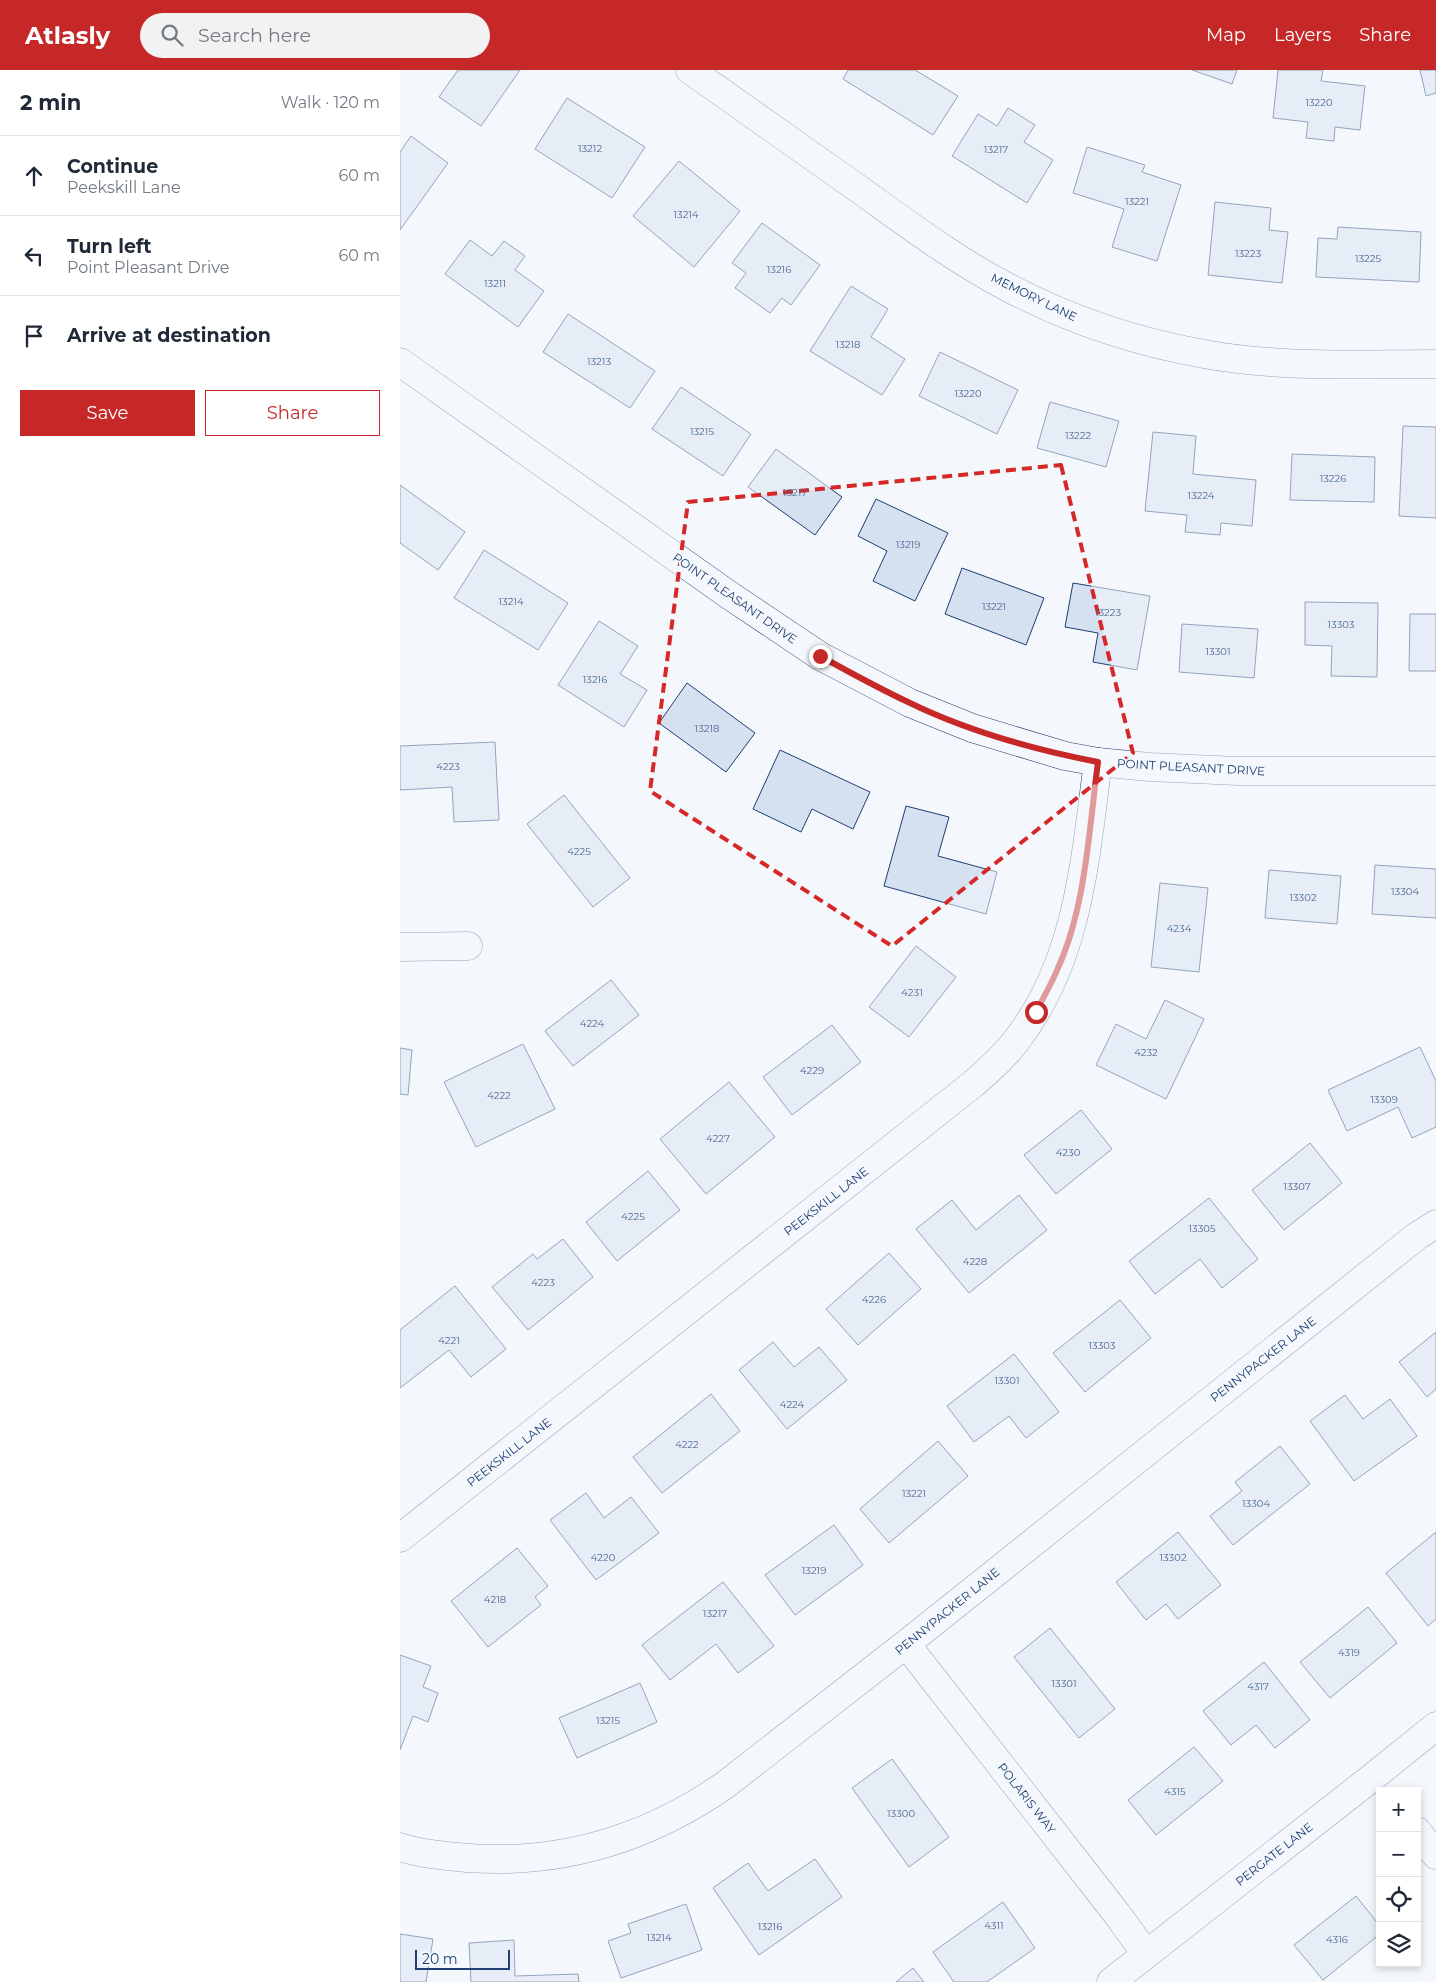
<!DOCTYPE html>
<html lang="en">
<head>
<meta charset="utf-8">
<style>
  body { margin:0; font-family:Montserrat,sans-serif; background:#f2f2f3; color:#1f2937 }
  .controls { position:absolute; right:15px; bottom:15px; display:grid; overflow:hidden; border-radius:0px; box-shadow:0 2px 8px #0003 }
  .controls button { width:45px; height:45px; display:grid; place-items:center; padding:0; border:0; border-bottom:1px solid #e0e1e3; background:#fff; color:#1f2937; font:25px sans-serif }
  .scale { position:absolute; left:15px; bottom:12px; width:95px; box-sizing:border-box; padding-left:5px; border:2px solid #1d3f73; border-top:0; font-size:14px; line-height:18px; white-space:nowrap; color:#1d3f73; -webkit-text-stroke:4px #f4f7fb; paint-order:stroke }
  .stop { position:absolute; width:15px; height:15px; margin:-11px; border:4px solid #c62828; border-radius:50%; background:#fff }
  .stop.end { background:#c62828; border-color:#fff; box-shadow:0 1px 5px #0008 }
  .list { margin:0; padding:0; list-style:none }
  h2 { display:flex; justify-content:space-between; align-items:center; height:65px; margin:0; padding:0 20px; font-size:21px }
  h2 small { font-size:16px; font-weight:400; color:#747a83 }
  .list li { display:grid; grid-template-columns:32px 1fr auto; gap:15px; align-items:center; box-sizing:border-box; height:80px; padding:0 20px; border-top:1px solid #e0e1e3 }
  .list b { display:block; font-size:19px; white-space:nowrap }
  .list p { margin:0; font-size:16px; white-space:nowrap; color:#747a83 }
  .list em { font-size:16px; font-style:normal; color:#747a83 }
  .actions { display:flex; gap:10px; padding:15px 20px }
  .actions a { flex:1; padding:11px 0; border:1px solid #c62828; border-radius:0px; text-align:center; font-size:18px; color:#c62828 }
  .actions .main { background:#c62828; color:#fff }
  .icon { flex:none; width:28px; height:28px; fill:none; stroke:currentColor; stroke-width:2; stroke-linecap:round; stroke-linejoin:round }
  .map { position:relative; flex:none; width:1036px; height:1912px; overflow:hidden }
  header { display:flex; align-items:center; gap:30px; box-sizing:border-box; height:70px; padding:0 25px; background:#c62828; color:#fff }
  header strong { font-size:24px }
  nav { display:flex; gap:28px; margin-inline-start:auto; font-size:18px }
  .search { width:350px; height:45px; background:#f2f2f3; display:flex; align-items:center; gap:12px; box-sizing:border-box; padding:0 18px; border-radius:28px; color:#747a83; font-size:19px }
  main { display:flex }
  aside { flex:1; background:#fff }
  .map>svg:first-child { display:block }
</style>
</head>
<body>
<header>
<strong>Atlasly</strong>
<div class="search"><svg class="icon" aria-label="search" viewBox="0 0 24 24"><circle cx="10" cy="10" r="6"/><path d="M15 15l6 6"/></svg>Search here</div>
<nav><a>Map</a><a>Layers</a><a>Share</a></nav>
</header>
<main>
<aside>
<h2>2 min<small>Walk · 120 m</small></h2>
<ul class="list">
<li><svg class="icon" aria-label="ahead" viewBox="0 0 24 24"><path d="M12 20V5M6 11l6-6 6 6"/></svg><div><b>Continue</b><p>Peekskill Lane</p></div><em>60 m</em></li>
<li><svg class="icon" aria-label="left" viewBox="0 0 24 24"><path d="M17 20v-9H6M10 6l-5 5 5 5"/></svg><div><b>Turn left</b><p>Point Pleasant Drive</p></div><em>60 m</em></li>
<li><svg class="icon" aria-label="arrive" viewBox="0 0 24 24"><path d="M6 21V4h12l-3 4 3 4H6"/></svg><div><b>Arrive at destination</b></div></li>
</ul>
<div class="actions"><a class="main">Save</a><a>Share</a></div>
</aside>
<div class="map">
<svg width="1036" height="1912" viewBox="0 0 1036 1912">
  <rect width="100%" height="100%" fill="#f4f7fb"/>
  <path fill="#d5e0f0" stroke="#1d3f73" d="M 58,0 L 120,0 L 81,56 L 39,27 Z
    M 448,0 L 515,0 L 558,26 L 533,65 L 443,9 Z
    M 792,0 L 837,0 L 832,14 Z
    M 878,0 L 923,0 L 921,11 L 965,16 L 960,60 L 935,57 L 934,71 L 906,68 L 908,52 L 873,48 Z
    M 1020,0 L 1036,0 L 1036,23 L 1026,26 Z
    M 167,28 L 245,77 L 212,128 L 135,79 Z
    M 608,38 L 635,55 L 624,72 L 653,90 L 627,133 L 552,86 L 578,44 L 597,56 Z
    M 11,66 L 48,93 L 0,160 L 0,82 Z
    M 687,77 L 745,95 L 742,102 L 781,115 L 757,191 L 712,177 L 724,139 L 673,123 Z
    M 279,91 L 340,141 L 294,197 L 233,146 Z
    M 815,132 L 871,138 L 869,160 L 888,162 L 882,213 L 808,205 Z
    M 362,153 L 420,195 L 391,235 L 382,228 L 370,243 L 335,218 L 346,203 L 332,193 Z
    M 938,157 L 1021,162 L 1019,212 L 916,207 L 918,168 L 937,169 Z
    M 70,170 L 92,186 L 104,171 L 125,186 L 115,200 L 144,221 L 118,257 L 45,204 Z
    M 451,216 L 488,239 L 471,267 L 505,289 L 482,325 L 410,281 Z
    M 168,244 L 255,301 L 230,338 L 143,282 Z
    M 540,282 L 618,320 L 597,364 L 519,326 Z
    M 281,317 L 351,364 L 323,406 L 252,359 Z
    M 650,332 L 719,351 L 706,397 L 637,378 Z
    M 1003,356 L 1036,357 L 1036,448 L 999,446 Z
    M 753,362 L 796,366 L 793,404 L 856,410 L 852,456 L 821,453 L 820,465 L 785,462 L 787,445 L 745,441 Z
    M 376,379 L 442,427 L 415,465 L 348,417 Z
    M 892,384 L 975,387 L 974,432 L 890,430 Z
    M 0,415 L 65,462 L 38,500 L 0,473 Z
    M 476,429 L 548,463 L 515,531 L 473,511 L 487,481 L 458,466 Z
    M 84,480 L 168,533 L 138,580 L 54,528 Z
    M 562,498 L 644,528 L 626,575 L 545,544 Z
    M 673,513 L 750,526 L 737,600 L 693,592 L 698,563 L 665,557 Z
    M 905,532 L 978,533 L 977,607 L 931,606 L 932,576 L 905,575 Z
    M 1010,544 L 1036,544 L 1036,601 L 1009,601 Z
    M 199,551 L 238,576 L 220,604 L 247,620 L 224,657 L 158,615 Z
    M 782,554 L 858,559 L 854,608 L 779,602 Z
    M 287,613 L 355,663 L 326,702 L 259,653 Z
    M 95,672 L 99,750 L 54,752 L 52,717 L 0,720 L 0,676 Z
    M 380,680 L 470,722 L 453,759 L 412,739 L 401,762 L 353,739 Z
    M 164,725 L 230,808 L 193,837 L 127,754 Z
    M 506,736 L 549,747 L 538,786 L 597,802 L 586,844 L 484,816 Z
    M 975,795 L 1036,799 L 1036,848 L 972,844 Z
    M 869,800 L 941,806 L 937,854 L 865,848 Z
    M 760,813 L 808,818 L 799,902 L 751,897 Z
    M 516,876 L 556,907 L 509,967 L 469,937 Z
    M 211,910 L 239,945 L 173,996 L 145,961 Z
    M 765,930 L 804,949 L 766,1029 L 696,995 L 716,954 L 746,969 Z
    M 432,955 L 461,992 L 392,1045 L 363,1007 Z
    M 123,974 L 155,1039 L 76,1077 L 44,1012 Z
    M 1020,977 L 1036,1011 L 1036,1057 L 1012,1068 L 998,1037 L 947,1061 L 928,1020 Z
    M 0,978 L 12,980 L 8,1025 L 0,1024 Z
    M 329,1012 L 375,1067 L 306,1124 L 260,1069 Z
    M 681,1040 L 712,1079 L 656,1124 L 624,1085 Z
    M 910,1073 L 942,1113 L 884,1160 L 852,1120 Z
    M 248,1101 L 280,1140 L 217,1191 L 186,1152 Z
    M 619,1125 L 647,1160 L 569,1223 L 516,1159 L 552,1130 L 576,1160 Z
    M 809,1128 L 858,1189 L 822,1218 L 800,1189 L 755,1224 L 729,1191 Z
    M 163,1169 L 193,1207 L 128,1260 L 92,1217 L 133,1184 L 137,1189 Z
    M 489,1183 L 521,1219 L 458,1275 L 426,1239 Z
    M 55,1216 L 106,1279 L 71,1307 L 49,1280 L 0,1318 L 0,1260 Z
    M 720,1230 L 751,1268 L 685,1322 L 653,1283 Z
    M 1036,1262 L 1036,1319 L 1027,1327 L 999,1292 Z
    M 373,1272 L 394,1297 L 419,1277 L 447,1310 L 387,1359 L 339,1300 Z
    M 614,1284 L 659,1342 L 626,1368 L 609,1346 L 574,1372 L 547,1336 Z
    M 311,1324 L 340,1361 L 262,1423 L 233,1387 Z
    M 945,1325 L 963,1349 L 990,1329 L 1017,1366 L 954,1411 L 910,1351 Z
    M 538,1371 L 568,1406 L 489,1473 L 460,1439 Z
    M 880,1376 L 910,1414 L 833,1475 L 810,1446 L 842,1421 L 835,1412 Z
    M 186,1423 L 204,1448 L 231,1427 L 259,1463 L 196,1510 L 150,1450 Z
    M 434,1455 L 463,1495 L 395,1545 L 365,1505 Z
    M 778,1462 L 821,1515 L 778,1549 L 766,1534 L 746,1550 L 716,1512 Z
    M 1036,1462 L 1036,1549 L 1028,1556 L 986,1503 Z
    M 117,1478 L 148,1516 L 135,1527 L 141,1535 L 88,1577 L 51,1531 Z
    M 323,1512 L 374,1576 L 338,1603 L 316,1574 L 270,1610 L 242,1575 Z
    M 968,1537 L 997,1573 L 930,1628 L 900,1592 Z
    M 650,1558 L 715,1639 L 679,1668 L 614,1587 Z
    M 0,1585 L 31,1596 L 23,1617 L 38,1623 L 28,1652 L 13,1646 L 0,1680 Z
    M 864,1592 L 910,1650 L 875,1678 L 856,1655 L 831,1675 L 803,1641 Z
    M 240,1613 L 257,1652 L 177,1688 L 159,1648 Z
    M 794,1677 L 823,1711 L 756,1765 L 728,1730 Z
    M 492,1689 L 549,1767 L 509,1797 L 452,1718 Z
    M 415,1789 L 442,1827 L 359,1885 L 313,1818 L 348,1793 L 368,1821 Z
    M 956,1826 L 980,1856 L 980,1864 L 923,1910 L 894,1875 Z
    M 603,1832 L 635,1878 L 587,1912 L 554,1912 L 533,1882 Z
    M 286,1834 L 302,1880 L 221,1908 L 208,1871 L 231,1863 L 228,1854 Z
    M 0,1864 L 33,1869 L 26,1912 L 0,1912 Z
    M 114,1870 L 115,1906 L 178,1904 L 179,1912 L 71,1912 L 69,1873 Z
    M 513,1898 L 524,1912 L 496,1912 Z"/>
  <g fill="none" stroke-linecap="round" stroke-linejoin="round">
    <g stroke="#1d3f73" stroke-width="29">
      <path id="minor" d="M 290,0 C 344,38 399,77 453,115 C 504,151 553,189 609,218 C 670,250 736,272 804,284 C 880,298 959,294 1036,294
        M 0,877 L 68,876
        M 0,1468 L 573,1014 C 589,1000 604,987 616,971 C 679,890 685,789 698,692
        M 506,1574 L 717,1844 L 746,1884
        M 1017,1761 L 1036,1785
        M 0,1777 C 21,1784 45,1786 67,1788 C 162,1795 247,1769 325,1715 L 506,1574 L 1017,1166 L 1036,1154
        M 711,1912 L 974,1706 L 1036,1656"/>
    </g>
    <g stroke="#1d3f73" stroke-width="29">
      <path id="tertiary" d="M 0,292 L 329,525 L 420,586 L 510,633 L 572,658 L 665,686 L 698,692 L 749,697 L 838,701 L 1036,701"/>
    </g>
    <use href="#minor" stroke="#f4f7fb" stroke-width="28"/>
    <use href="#tertiary" stroke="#f4f7fb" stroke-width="28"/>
  </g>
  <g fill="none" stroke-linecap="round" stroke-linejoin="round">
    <path stroke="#c62828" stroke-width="6" d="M 420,586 C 449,602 478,618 508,632 C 565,660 636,680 698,692 C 689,759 686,836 658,898 C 652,913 643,928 636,942"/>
  </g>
  <path d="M0 0H1036V1912H0ZM 661,395 L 733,683 L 492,876 L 250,721 L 288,432 Z" fill="#f4f7fb" fill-opacity=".55" fill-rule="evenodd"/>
  <path fill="none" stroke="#d62828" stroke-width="4" stroke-dasharray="10 6" stroke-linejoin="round" d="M 661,395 L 733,683 L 492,876 L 250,721 L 288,432 Z"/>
  <g text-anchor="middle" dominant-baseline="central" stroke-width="4" stroke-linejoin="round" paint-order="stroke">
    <g font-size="10" fill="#4b6792">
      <text x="919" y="32">13220</text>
      <text x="190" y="78">13212</text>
      <text x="596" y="79">13217</text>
      <text x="737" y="131">13221</text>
      <text x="286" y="144">13214</text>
      <text x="848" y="183">13223</text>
      <text x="968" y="188">13225</text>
      <text x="379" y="199">13216</text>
      <text x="95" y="213">13211</text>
      <text x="448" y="274">13218</text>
      <text x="199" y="291">13213</text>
      <text x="568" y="323">13220</text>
      <text x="302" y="361">13215</text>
      <text x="678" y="365">13222</text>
      <text x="933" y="408">13226</text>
      <text x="395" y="422">13217</text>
      <text x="801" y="425">13224</text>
      <text x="508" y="474">13219</text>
      <text x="111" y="531">13214</text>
      <text x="594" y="536">13221</text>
      <text x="708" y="542">13223</text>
      <text x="941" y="554">13303</text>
      <text x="818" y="581">13301</text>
      <text x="195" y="609">13216</text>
      <text x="307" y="658">13218</text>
      <text x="48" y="696">4223</text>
      <text x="179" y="781">4225</text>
      <text x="1005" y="821">13304</text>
      <text x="903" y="827">13302</text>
      <text x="779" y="858">4234</text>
      <text x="512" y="922">4231</text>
      <text x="192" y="953">4224</text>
      <text x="746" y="982">4232</text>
      <text x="412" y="1000">4229</text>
      <text x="99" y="1025">4222</text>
      <text x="984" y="1029">13309</text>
      <text x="318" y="1068">4227</text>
      <text x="668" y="1082">4230</text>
      <text x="897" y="1116">13307</text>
      <text x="233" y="1146">4225</text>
      <text x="802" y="1158">13305</text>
      <text x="575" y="1191">4228</text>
      <text x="143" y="1212">4223</text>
      <text x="474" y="1229">4226</text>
      <text x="49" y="1270">4221</text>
      <text x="702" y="1275">13303</text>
      <text x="607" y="1310">13301</text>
      <text x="392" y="1334">4224</text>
      <text x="287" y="1374">4222</text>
      <text x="514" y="1423">13221</text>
      <text x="856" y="1433">13304</text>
      <text x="203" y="1487">4220</text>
      <text x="773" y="1487">13302</text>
      <text x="414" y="1500">13219</text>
      <text x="95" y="1529">4218</text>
      <text x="315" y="1543">13217</text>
      <text x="949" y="1582">4319</text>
      <text x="664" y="1613">13301</text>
      <text x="858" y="1616">4317</text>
      <text x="208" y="1650">13215</text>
      <text x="775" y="1721">4315</text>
      <text x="501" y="1743">13300</text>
      <text x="594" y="1855">4311</text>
      <text x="370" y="1856">13216</text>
      <text x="259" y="1867">13214</text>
      <text x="937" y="1869">4316</text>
    </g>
    <g font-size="12" fill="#1d3f73" stroke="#f4f7fb">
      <text transform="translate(634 227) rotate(26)">MEMORY LANE</text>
      <text transform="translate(335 528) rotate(35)">POINT PLEASANT DRIVE</text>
      <text transform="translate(791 697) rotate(3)">POINT PLEASANT DRIVE</text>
      <text transform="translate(426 1131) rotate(-38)">PEEKSKILL LANE</text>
      <text transform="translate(863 1289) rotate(-38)">PENNYPACKER LANE</text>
      <text transform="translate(109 1382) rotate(-38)">PEEKSKILL LANE</text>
      <text transform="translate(547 1541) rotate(-39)">PENNYPACKER LANE</text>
      <text transform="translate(627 1728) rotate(52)">POLARIS WAY</text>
      <text transform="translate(874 1784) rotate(-38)">PERGATE LANE</text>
    </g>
  </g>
</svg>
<div class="controls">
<button>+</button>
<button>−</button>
<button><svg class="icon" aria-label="locate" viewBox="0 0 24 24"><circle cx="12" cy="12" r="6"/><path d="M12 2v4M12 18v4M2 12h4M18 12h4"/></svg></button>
<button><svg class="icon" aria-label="layers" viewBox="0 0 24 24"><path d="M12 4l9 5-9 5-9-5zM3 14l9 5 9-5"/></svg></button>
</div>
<div class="scale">20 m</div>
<div class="stop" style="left:636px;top:942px"></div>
<div class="stop end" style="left:420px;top:586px"></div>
</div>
</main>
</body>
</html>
